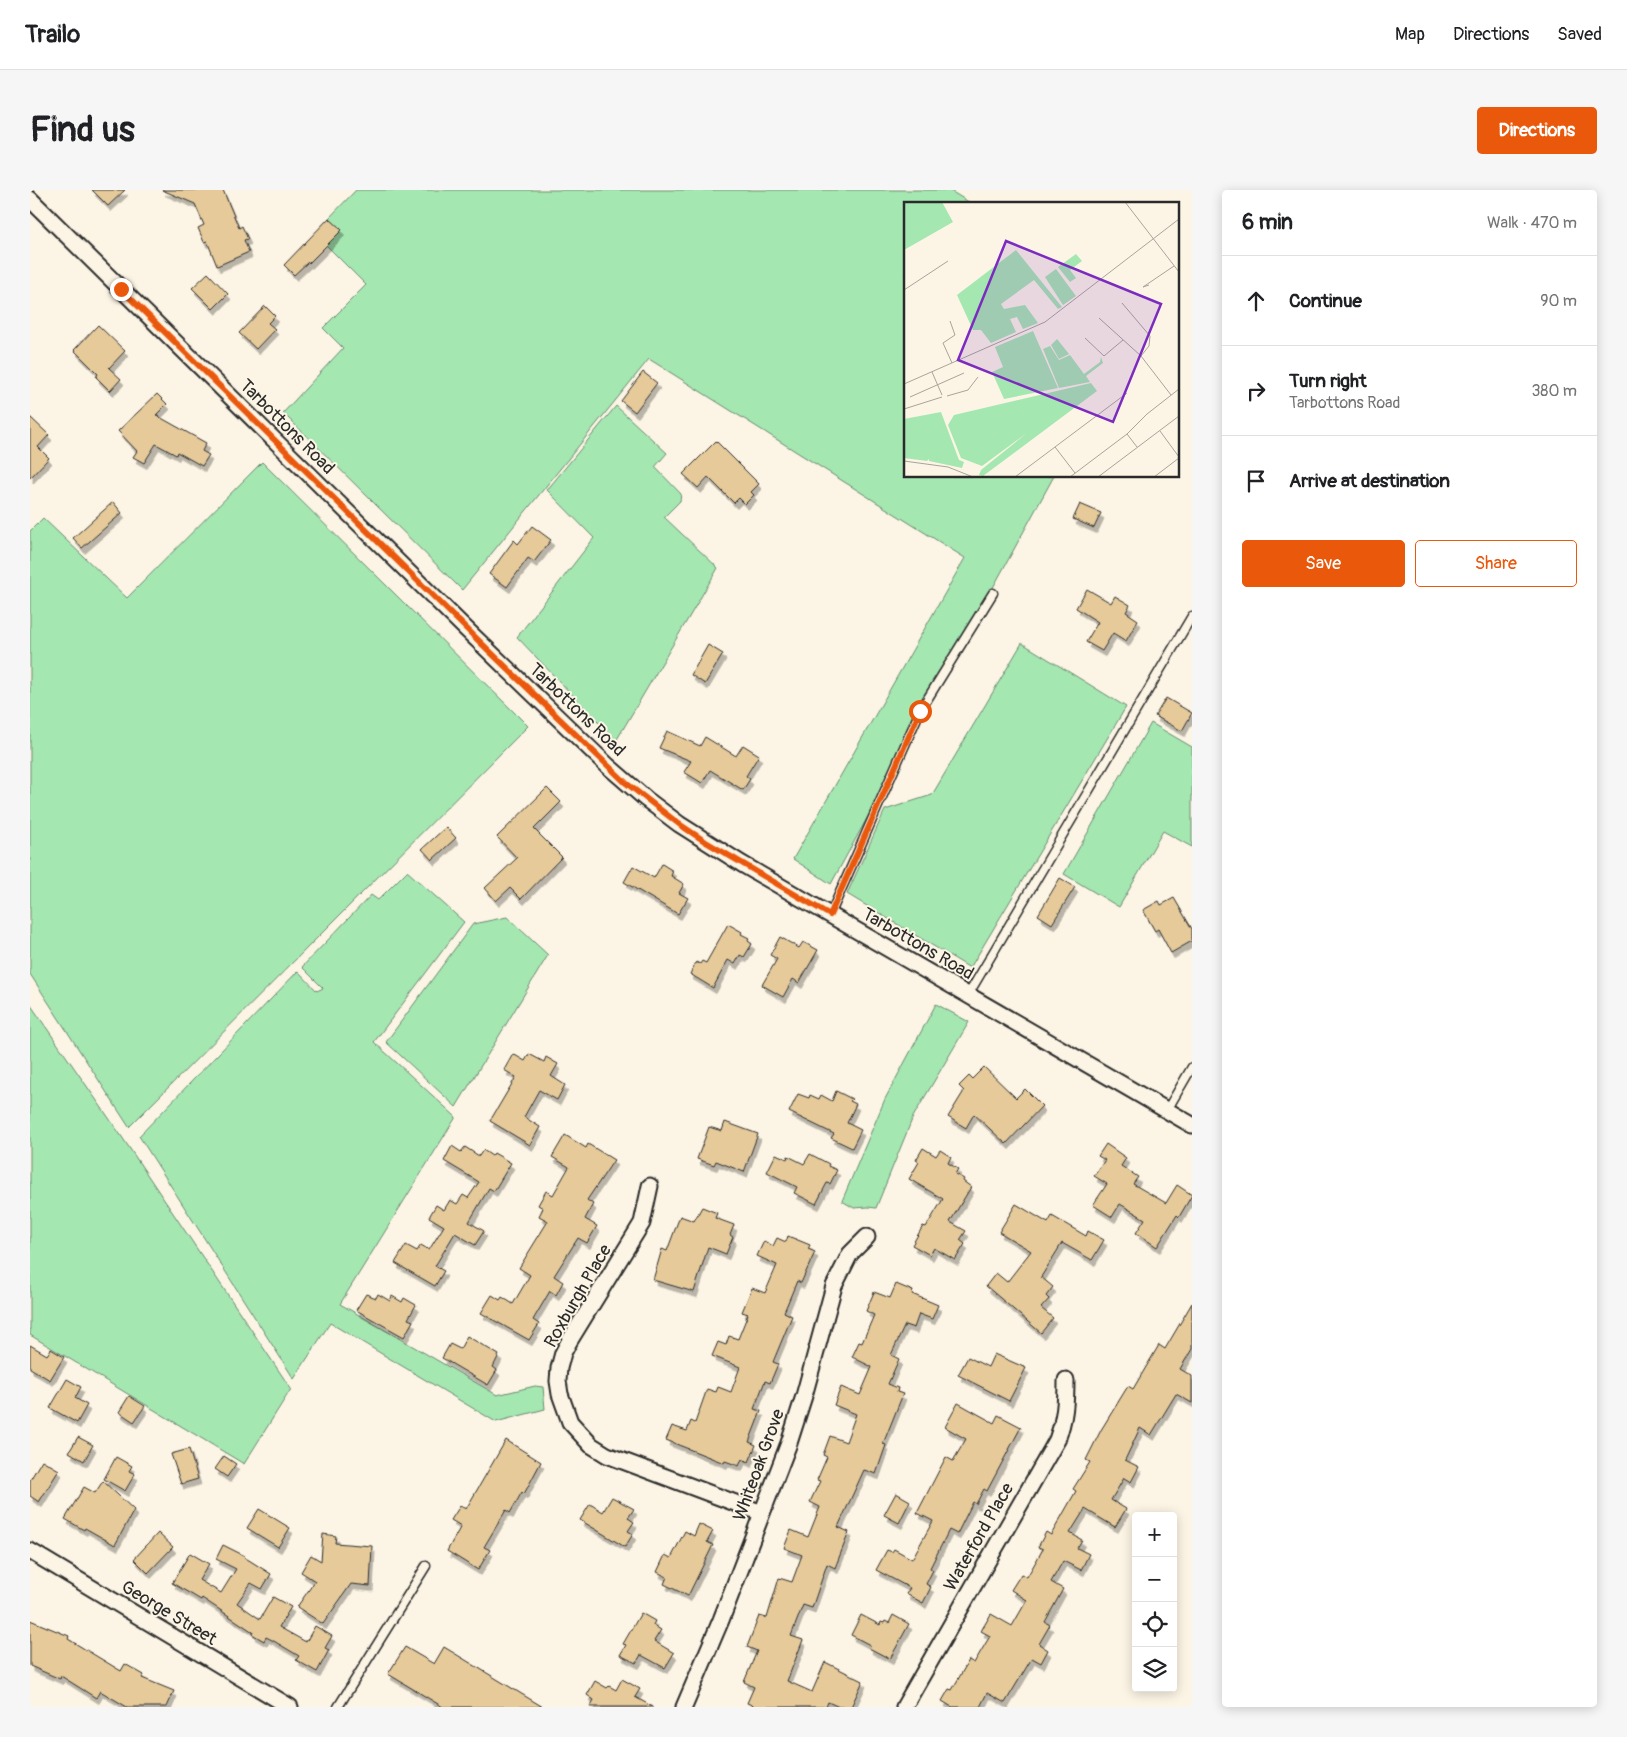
<!DOCTYPE html>
<html lang="en">
<head>
<meta charset="utf-8">
<style>
  body { margin:0; font-family:Pangolin,sans-serif; background:#f6f6f6; color:#202124 }
  .controls { position:absolute; right:15px; bottom:15px; display:grid; overflow:hidden; border-radius:5px; box-shadow:0 2px 12px #0003 }
  .controls button { width:45px; height:45px; display:grid; place-items:center; padding:0; border:0; border-bottom:1px solid #e0e0e0; background:#fff; color:#202124; font:25px sans-serif }
  .stop { position:absolute; width:15px; height:15px; margin:-11px; border:4px solid #ea580c; border-radius:50%; background:#fff }
  .stop.end { background:#ea580c; border-color:#fff; box-shadow:0 1px 5px #0008 }
  .list { margin:0; padding:0; list-style:none }
  h2 { display:flex; justify-content:space-between; align-items:center; height:65px; margin:0; padding:0 20px; font-size:21px }
  h2 small { font-size:16px; font-weight:400; color:#757577 }
  .list li { display:grid; grid-template-columns:32px 1fr auto; gap:15px; align-items:center; box-sizing:border-box; height:90px; padding:0 20px; border-top:1px solid #e0e0e0 }
  .list b { display:block; font-size:19px; white-space:nowrap }
  .list p { margin:0; font-size:16px; white-space:nowrap; color:#757577 }
  .list em { font-size:16px; font-style:normal; color:#757577 }
  .actions { display:flex; gap:10px; padding:15px 20px }
  .actions a { flex:1; padding:11px 0; border:1px solid #ea580c; border-radius:5px; text-align:center; font-size:18px; color:#ea580c }
  .actions .main { background:#ea580c; color:#fff }
  .icon { flex:none; width:28px; height:28px; fill:none; stroke:currentColor; stroke-width:2; stroke-linecap:round; stroke-linejoin:round }
  .map { position:relative; flex:none; width:1162px; height:1517px; overflow:hidden; border-radius:5px }
  header { display:flex; align-items:center; gap:30px; box-sizing:border-box; height:70px; padding:0 25px; background:#fff; border-bottom:1px solid #e0e0e0 }
  header strong { font-size:24px }
  nav { display:flex; gap:28px; margin-inline-start:auto; font-size:18px }
  .intro { display:flex; align-items:center; justify-content:space-between; box-sizing:border-box; height:120px; padding:0 30px }
  h1 { margin:0; font-size:35px }
  .button { padding:12px 22px; border-radius:5px; background:#ea580c; color:#fff; font-size:18px; font-weight:700 }
  main { display:flex; gap:30px; padding:0 30px }
  aside { flex:1; background:#fff; border-radius:5px; box-shadow:0 2px 12px #0003 }
  .map>svg:first-child { display:block }
</style>
</head>
<body>
<header>
<strong>Trailo</strong>
<nav><a>Map</a><a>Directions</a><a>Saved</a></nav>
</header>
<div class="intro"><h1>Find us</h1><a class="button">Directions</a></div>
<main>
<div class="map">
<svg width="1162" height="1517" viewBox="0 0 1162 1517">
  <defs>
    <filter id="shadow"><feDropShadow dx="3" dy="5.5" stdDeviation="0" flood-color="#0004"/></filter>
  </defs>
  <rect width="100%" height="100%" fill="#fcf5e5"/>
  <filter id="ink" filterUnits="userSpaceOnUse"><feTurbulence type="fractalNoise" baseFrequency=".02" numOctaves="2"/><feDisplacementMap in="SourceGraphic" scale="10" xChannelSelector="R" yChannelSelector="G"/><feConvolveMatrix kernelMatrix="1 2 1 2 8 2 1 2 1" color-interpolation-filters="sRGB"/></filter>
  <g filter="url(#ink)">
    <path fill="#a5e7b1" stroke="#68896e" d="M 326,0 L 919,0 L 942,14 L 876,14 L 876,286 L 1024,286 L 801,694 L 763,669 L 935,368 L 619,169 L 432,400 L 253,223 L 313,158 L 293,138 L 336,95 L 296,55 L 311,40 L 299,28 Z
      M 586,216 L 637,263 L 625,277 L 651,304 L 650,311 L 634,327 L 688,378 L 586,551 L 487,447 L 564,348 L 517,300 Z
      M 232,272 L 498,536 L 99,937 L 0,784 L 0,341 L 13,328 L 97,408 Z
      M 992,453 L 1096,517 L 940,778 L 817,704 L 855,620 L 902,605 Z
      M 1121,533 L 1162,557 L 1162,657 L 1133,641 L 1089,717 L 1034,684 Z
      M 377,681 L 434,732 L 344,852 L 426,927 L 310,1114 L 467,1205 L 505,1196 L 513,1197 L 515,1219 L 466,1232 L 300,1133 L 264,1189 L 109,946 L 268,781 L 287,801 L 293,798 L 272,777 L 341,705 L 348,710 Z
      M 477,727 L 518,765 L 426,917 L 356,852 L 443,734 Z
      M 0,814 L 92,947 L 261,1199 L 214,1274 L 0,1145 Z
      M 906,814 L 939,832 L 883,927 L 846,1018 L 838,1017 L 824,1018 L 812,1011 L 855,909 Z"/>
    <path fill="#e6ca9a" stroke="#2b2b2b" filter="url(#shadow)" d="M 62,0 L 95,0 L 78,16 Z
      M 132,0 L 193,0 L 209,38 L 212,36 L 218,49 L 214,50 L 219,62 L 187,76 L 177,51 L 174,52 L 168,38 L 174,35 L 165,14 Z
      M 299,28 L 312,40 L 279,73 L 278,72 L 264,85 L 254,75 Z
      M 178,83 L 198,104 L 183,119 L 162,98 Z
      M 235,116 L 245,126 L 238,133 L 245,139 L 226,159 L 209,143 Z
      M 68,135 L 95,161 L 79,178 L 91,189 L 80,201 L 66,187 L 68,184 L 44,160 Z
      M 613,182 L 627,193 L 605,222 L 591,211 Z
      M 127,204 L 137,214 L 126,225 L 176,253 L 172,261 L 179,265 L 172,276 L 147,262 L 146,265 L 126,254 L 114,273 L 103,267 L 107,261 L 88,241 Z
      M 0,227 L 19,245 L 8,257 L 19,268 L 0,288 Z
      M 686,251 L 729,294 L 721,302 L 724,305 L 715,314 L 709,308 L 704,313 L 678,287 L 668,298 L 653,284 Z
      M 83,312 L 92,323 L 52,358 L 43,348 Z
      M 1050,314 L 1071,323 L 1064,338 L 1043,329 Z
      M 502,336 L 521,350 L 504,372 L 498,368 L 477,397 L 459,384 L 484,350 L 488,354 Z
      M 1057,399 L 1081,413 L 1085,406 L 1100,415 L 1096,422 L 1108,430 L 1096,451 L 1083,443 L 1072,461 L 1056,452 L 1068,432 L 1046,418 Z
      M 678,455 L 693,464 L 675,494 L 661,485 Z
      M 1136,508 L 1162,523 L 1152,541 L 1125,526 Z
      M 637,541 L 670,556 L 675,547 L 706,566 L 713,555 L 729,565 L 716,586 L 720,589 L 713,600 L 680,580 L 672,593 L 654,582 L 661,571 L 629,558 Z
      M 517,598 L 531,612 L 504,639 L 532,667 L 491,709 L 480,698 L 466,711 L 455,698 L 487,668 L 467,647 Z
      M 416,637 L 426,648 L 402,670 L 392,659 Z
      M 632,674 L 643,681 L 641,686 L 654,694 L 649,703 L 658,708 L 648,724 L 594,692 L 603,676 L 624,688 Z
      M 1030,688 L 1045,697 L 1022,734 L 1008,725 Z
      M 1144,708 L 1162,739 L 1162,751 L 1141,763 L 1128,739 L 1125,741 L 1113,720 L 1129,711 L 1131,715 Z
      M 698,734 L 712,742 L 711,744 L 719,748 L 718,751 L 722,754 L 714,767 L 710,765 L 705,774 L 698,770 L 683,798 L 660,784 L 666,772 L 670,774 L 672,771 L 676,773 Z
      M 750,747 L 769,758 L 773,752 L 788,760 L 769,793 L 763,789 L 753,807 L 732,795 L 747,769 L 740,765 Z
      M 483,864 L 495,871 L 499,864 L 514,872 L 516,867 L 528,874 L 521,886 L 535,895 L 527,910 L 509,900 L 494,927 L 510,937 L 500,955 L 460,931 L 486,887 L 474,880 Z
      M 954,877 L 986,908 L 995,899 L 1012,916 L 976,954 L 944,924 L 936,938 L 918,927 L 934,901 L 929,896 L 939,886 L 942,889 Z
      M 806,901 L 822,909 L 820,911 L 826,914 L 817,933 L 831,940 L 822,958 L 801,948 L 804,944 L 759,922 L 768,904 L 779,908 L 780,905 L 789,909 L 791,905 L 802,911 Z
      M 695,932 L 728,944 L 714,982 L 686,971 L 684,975 L 667,969 L 679,937 L 692,941 Z
      M 535,945 L 556,958 L 558,954 L 584,970 L 557,1010 L 563,1014 L 555,1029 L 567,1036 L 557,1053 L 548,1048 L 524,1086 L 533,1092 L 526,1105 L 520,1101 L 503,1130 L 509,1134 L 499,1150 L 451,1123 L 462,1105 L 470,1110 L 472,1107 L 483,1114 L 500,1085 L 489,1078 L 518,1031 L 509,1026 L 513,1018 L 508,1015 L 516,1001 L 523,1005 L 539,977 L 522,967 Z
      M 1076,954 L 1096,968 L 1091,976 L 1108,987 L 1103,994 L 1136,1013 L 1147,995 L 1162,1005 L 1149,1027 L 1147,1025 L 1127,1057 L 1106,1043 L 1115,1029 L 1090,1014 L 1082,1027 L 1063,1015 L 1077,994 L 1064,986 L 1075,970 L 1068,966 Z
      M 422,956 L 431,962 L 435,957 L 449,966 L 453,960 L 462,966 L 464,963 L 481,973 L 464,1001 L 459,998 L 439,1032 L 454,1041 L 445,1055 L 425,1043 L 405,1076 L 414,1081 L 405,1096 L 365,1073 L 376,1055 L 387,1061 L 391,1055 L 399,1060 L 414,1036 L 399,1027 L 406,1015 L 414,1020 L 420,1010 L 427,1014 L 433,1005 L 438,1008 L 449,992 L 414,971 Z
      M 893,958 L 906,966 L 910,960 L 921,967 L 918,973 L 928,979 L 925,984 L 934,989 L 933,991 L 941,997 L 920,1032 L 936,1041 L 930,1050 L 935,1054 L 925,1070 L 904,1058 L 900,1065 L 882,1055 L 893,1036 L 896,1037 L 913,1009 L 879,989 L 889,972 L 886,970 Z
      M 746,964 L 757,969 L 758,966 L 774,974 L 780,964 L 799,974 L 798,976 L 807,980 L 800,994 L 797,993 L 786,1014 L 764,1003 L 767,997 L 737,982 Z
      M 986,1014 L 1018,1033 L 1022,1026 L 1056,1046 L 1058,1041 L 1074,1050 L 1062,1070 L 1032,1053 L 1011,1087 L 1023,1097 L 1016,1106 L 1019,1109 L 1011,1118 L 1023,1128 L 1011,1143 L 956,1096 L 966,1083 L 977,1092 L 1001,1061 L 969,1042 Z
      M 672,1017 L 687,1023 L 685,1028 L 704,1035 L 700,1045 L 703,1047 L 696,1064 L 678,1057 L 664,1102 L 623,1090 L 632,1059 L 637,1061 L 650,1026 L 664,1031 Z
      M 758,1046 L 780,1055 L 778,1059 L 785,1062 L 771,1093 L 767,1091 L 754,1122 L 762,1126 L 743,1172 L 748,1174 L 740,1193 L 735,1191 L 724,1219 L 731,1221 L 719,1252 L 726,1255 L 719,1272 L 712,1269 L 709,1276 L 695,1271 L 694,1273 L 636,1250 L 642,1236 L 657,1241 L 661,1231 L 665,1233 L 677,1199 L 686,1202 L 688,1197 L 701,1202 L 710,1177 L 682,1166 L 688,1152 L 696,1155 L 699,1146 L 708,1149 L 718,1124 L 712,1122 L 722,1098 L 735,1103 L 747,1075 L 727,1066 L 734,1051 L 743,1056 L 747,1048 L 756,1052 Z
      M 866,1094 L 883,1101 L 882,1104 L 908,1115 L 902,1129 L 889,1124 L 884,1138 L 875,1135 L 861,1165 L 869,1169 L 858,1194 L 868,1198 L 867,1202 L 873,1204 L 853,1254 L 856,1255 L 846,1284 L 834,1280 L 808,1337 L 819,1342 L 805,1378 L 797,1374 L 782,1418 L 773,1415 L 761,1446 L 773,1450 L 757,1491 L 782,1502 L 795,1472 L 833,1491 L 821,1517 L 809,1517 L 798,1512 L 796,1517 L 726,1517 L 717,1513 L 724,1497 L 714,1492 L 727,1461 L 717,1457 L 729,1426 L 737,1428 L 749,1388 L 762,1392 L 772,1365 L 754,1358 L 761,1340 L 778,1347 L 790,1317 L 780,1312 L 790,1291 L 787,1290 L 797,1267 L 793,1265 L 800,1246 L 816,1252 L 826,1224 L 804,1215 L 811,1197 L 830,1205 L 842,1177 L 822,1167 L 829,1152 L 832,1153 L 844,1125 L 836,1121 L 844,1102 L 860,1108 Z
      M 336,1104 L 346,1108 L 348,1104 L 360,1111 L 362,1106 L 372,1112 L 374,1108 L 386,1115 L 378,1129 L 383,1131 L 374,1147 L 326,1120 Z
      M 1162,1113 L 1162,1159 L 1150,1179 L 1162,1186 L 1162,1213 L 1146,1204 L 1121,1245 L 1110,1238 L 1095,1270 L 1109,1277 L 1101,1292 L 1094,1288 L 1081,1310 L 1096,1319 L 1085,1337 L 1055,1319 L 1040,1343 L 1052,1350 L 1047,1358 L 1059,1364 L 1051,1380 L 1033,1371 L 1021,1392 L 1033,1399 L 1015,1432 L 1020,1435 L 1009,1454 L 1018,1460 L 1011,1473 L 1002,1468 L 975,1513 L 957,1503 L 950,1517 L 922,1517 L 912,1511 L 919,1499 L 922,1500 L 939,1470 L 944,1473 L 960,1446 L 951,1441 L 961,1424 L 982,1436 L 997,1410 L 981,1400 L 991,1384 L 997,1387 L 1013,1359 L 1008,1357 L 1016,1342 L 1021,1345 L 1046,1301 L 1043,1299 L 1060,1272 L 1056,1270 L 1071,1240 L 1098,1196 L 1103,1199 L 1129,1155 L 1135,1159 Z
      M 437,1146 L 469,1165 L 463,1177 L 467,1180 L 458,1195 L 412,1168 L 420,1154 L 430,1159 Z
      M 0,1155 L 17,1165 L 21,1159 L 34,1167 L 20,1190 L 0,1178 Z
      M 964,1164 L 996,1178 L 979,1211 L 928,1185 L 938,1167 L 958,1177 Z
      M 37,1189 L 51,1197 L 45,1208 L 57,1215 L 47,1233 L 20,1218 Z
      M 99,1206 L 115,1216 L 104,1232 L 89,1222 Z
      M 928,1213 L 964,1233 L 968,1225 L 991,1237 L 957,1301 L 954,1299 L 946,1314 L 943,1312 L 927,1344 L 919,1340 L 900,1378 L 903,1380 L 896,1394 L 901,1397 L 893,1413 L 876,1404 L 880,1398 L 846,1380 L 857,1360 L 862,1362 L 864,1359 L 882,1369 L 903,1331 L 887,1323 L 916,1267 L 923,1271 L 936,1249 L 915,1237 Z
      M 48,1247 L 63,1255 L 54,1271 L 39,1262 Z
      M 476,1250 L 511,1272 L 494,1304 L 492,1302 L 480,1323 L 476,1320 L 454,1357 L 460,1360 L 448,1380 L 417,1361 L 431,1336 L 421,1330 L 430,1316 L 436,1319 Z
      M 159,1259 L 168,1289 L 151,1294 L 141,1264 Z
      M 194,1266 L 206,1274 L 197,1287 L 185,1279 Z
      M 86,1267 L 102,1276 L 99,1281 L 105,1284 L 95,1301 L 74,1289 Z
      M 12,1270 L 29,1280 L 9,1312 L 0,1306 L 0,1290 Z
      M 73,1291 L 104,1320 L 85,1355 L 55,1338 L 54,1340 L 35,1329 L 54,1297 L 65,1303 Z
      M 866,1303 L 880,1311 L 869,1333 L 854,1325 Z
      M 582,1307 L 604,1319 L 598,1328 L 604,1332 L 598,1341 L 603,1344 L 595,1357 L 550,1330 L 560,1314 L 573,1322 Z
      M 229,1319 L 260,1338 L 248,1357 L 217,1338 Z
      M 669,1334 L 683,1341 L 677,1352 L 683,1355 L 658,1406 L 634,1394 L 637,1387 L 627,1382 L 635,1365 L 641,1368 L 655,1341 L 664,1346 Z
      M 128,1343 L 143,1357 L 118,1383 L 104,1369 Z
      M 293,1344 L 306,1346 L 305,1353 L 342,1356 L 340,1396 L 321,1394 L 293,1434 L 267,1417 L 285,1391 L 271,1382 L 281,1365 L 291,1371 Z
      M 193,1355 L 215,1366 L 214,1367 L 241,1384 L 232,1399 L 221,1393 L 207,1413 L 230,1429 L 243,1407 L 261,1417 L 249,1437 L 276,1452 L 285,1436 L 302,1446 L 295,1458 L 299,1460 L 287,1482 L 266,1470 L 269,1466 L 242,1450 L 236,1447 L 234,1451 L 222,1444 L 223,1442 L 172,1408 L 171,1410 L 142,1393 L 160,1363 L 179,1374 L 169,1390 L 191,1403 L 206,1379 L 186,1369 Z
      M 611,1423 L 625,1431 L 623,1435 L 631,1440 L 624,1451 L 644,1463 L 635,1478 L 611,1465 L 606,1473 L 590,1465 L 596,1455 L 593,1454 Z
      M 831,1425 L 850,1435 L 851,1432 L 854,1433 L 855,1431 L 859,1433 L 863,1425 L 879,1434 L 860,1469 L 839,1458 L 840,1455 L 821,1445 Z
      M 0,1430 L 39,1446 L 38,1449 L 91,1481 L 95,1474 L 114,1485 L 112,1488 L 144,1501 L 137,1517 L 97,1517 L 70,1501 L 66,1508 L 31,1486 L 30,1489 L 0,1476 Z
      M 375,1457 L 404,1474 L 414,1457 L 513,1517 L 413,1517 L 358,1484 Z
      M 592,1489 L 610,1499 L 605,1507 L 623,1517 L 560,1517 L 564,1510 L 557,1505 L 565,1491 L 577,1498 L 579,1496 L 586,1500 Z"/>
    <g fill="none" stroke-linecap="round" stroke-linejoin="round">
      <g stroke="#2b2b2b" stroke-width="11">
        <path id="lane" d="M 800,725 L 890,521 L 963,403
          M 938,805 L 1162,426
          M 1137,920 L 1162,877
          M 308,1517 L 396,1376"/>
      </g>
      <g stroke="#2b2b2b" stroke-width="19">
        <path id="street" d="M 0,9 L 435,438 L 578,576 L 616,609 L 649,634 L 712,674 L 1162,935
          M 620,996 L 612,1033 L 540,1150 L 533,1163 L 529,1178 L 528,1191 L 530,1204 L 540,1232 L 561,1255 L 577,1265 L 732,1323
          M 0,1361 L 260,1517
          M 654,1517 L 691,1430 L 759,1253 L 774,1206 L 804,1096 L 820,1064 L 837,1047
          M 874,1517 L 1027,1250 C 1035,1229 1036,1212 1036,1190"/>
      </g>
      <use href="#lane" stroke="#fcf5e5" stroke-width="8"/>
      <use href="#street" stroke="#fcf5e5" stroke-width="15"/>
    </g>
  </g>
  <g fill="none" stroke-linecap="round" stroke-linejoin="round" filter="url(#ink)">
    <path stroke="#ea580c" stroke-width="6" d="M 91,99 L 449,451 L 596,593 L 649,634 L 676,652 L 800,725 L 890,521"/>
  </g>
  <g text-anchor="middle" dominant-baseline="central" stroke-width="4" stroke-linejoin="round" paint-order="stroke">
    <g font-size="18" fill="#2b2b2b" stroke="#fcf5e5">
      <text transform="translate(257 237) rotate(45)">Tarbottons Road</text>
      <text transform="translate(547 520) rotate(44)">Tarbottons Road</text>
      <text transform="translate(888 754) rotate(30)">Tarbottons Road</text>
      <text transform="translate(548 1106) rotate(-60)">Roxburgh Place</text>
      <text transform="translate(729 1275) rotate(-70)">Whiteoak Grove</text>
      <text transform="translate(949 1347) rotate(-60)">Waterford Place</text>
      <text transform="translate(139 1423) rotate(31)">George Street</text>
    </g>
  </g>
  <g transform="translate(874 12)">
    <rect width="275" height="275" fill="#fcf5e5"/>
    <path d="M 0,0 L 38,0 L 49,20 L 0,48 ZM 112,48 L 158,105 L 154,107 L 130,78 L 97,102 L 100,107 L 121,103 L 134,121 L 119,127 L 113,115 L 106,117 L 112,130 L 87,141 L 77,128 L 69,128 L 53,93 ZM 172,52 L 178,59 L 166,68 L 172,76 L 166,80 L 154,65 ZM 152,67 L 172,94 L 159,103 L 141,75 ZM 129,129 L 154,186 L 100,197 L 88,170 L 99,165 L 91,145 ZM 153,137 L 165,152 L 155,157 L 147,143 ZM 146,144 L 155,158 L 166,153 L 180,172 L 196,160 L 197,155 L 199,161 L 182,174 L 186,180 L 155,186 L 139,147 ZM 187,181 L 193,189 L 79,274 L 75,273 L 77,268 L 123,231 L 78,264 L 57,256 L 44,223 L 50,213 ZM 37,210 L 55,258 L 60,260 L 58,266 L 25,259 L 25,257 L 23,259 L 0,256 L 0,217 Z" fill="#a5e7b1"/>
    <path fill="none" stroke="#a8a49b" stroke-width="1" d="M 221,0 L 275,70M 245,83 L 239,85 L 270,64M 0,88 L 44,59M 218,101 L 246,134 L 245,144 L 237,154M 195,116 L 237,154 L 267,193M 46,119 L 51,133 L 39,141 L 48,161M 181,136 L 200,154 L 219,138M 28,170 L 38,193M 0,182 L 141,120 L 275,17M 43,194 L 64,188 L 74,175M 6,195 L 60,171M 0,207 L 38,195M 256,229 L 275,255M 223,232 L 233,245M 151,245 L 171,271M 0,259 L 44,265 L 69,275M 111,275 L 223,191M 166,275 L 223,232 L 243,212 L 275,187M 194,275 L 275,214M 250,275 L 275,256"/>
    <path fill="#7b2cbf" fill-opacity="0.15" stroke="#7b2cbf" stroke-width="2.5" d="M 102,39 L 257,102 L 209,220 L 54,158 Z"/>
    <rect width="275" height="275" fill="none" stroke="#2b2b2b" stroke-width="2.5"/>
  </g>
</svg>
<div class="controls">
<button>+</button>
<button>−</button>
<button><svg class="icon" aria-label="locate" viewBox="0 0 24 24"><circle cx="12" cy="12" r="6"/><path d="M12 2v4M12 18v4M2 12h4M18 12h4"/></svg></button>
<button><svg class="icon" aria-label="layers" viewBox="0 0 24 24"><path d="M12 4l9 5-9 5-9-5zM3 14l9 5 9-5"/></svg></button>
</div>
<div class="stop" style="left:890px;top:521px"></div>
<div class="stop end" style="left:91px;top:99px"></div>
</div>
<aside>
<h2>6 min<small>Walk · 470 m</small></h2>
<ul class="list">
<li><svg class="icon" aria-label="ahead" viewBox="0 0 24 24"><path d="M12 20V5M6 11l6-6 6 6"/></svg><div><b>Continue</b></div><em>90 m</em></li>
<li><svg class="icon" aria-label="right" viewBox="0 0 24 24"><path d="M7 20v-9h11M14 6l5 5-5 5"/></svg><div><b>Turn right</b><p>Tarbottons Road</p></div><em>380 m</em></li>
<li><svg class="icon" aria-label="arrive" viewBox="0 0 24 24"><path d="M6 21V4h12l-3 4 3 4H6"/></svg><div><b>Arrive at destination</b></div></li>
</ul>
<div class="actions"><a class="main">Save</a><a>Share</a></div>
</aside>
</main>
</body>
</html>
